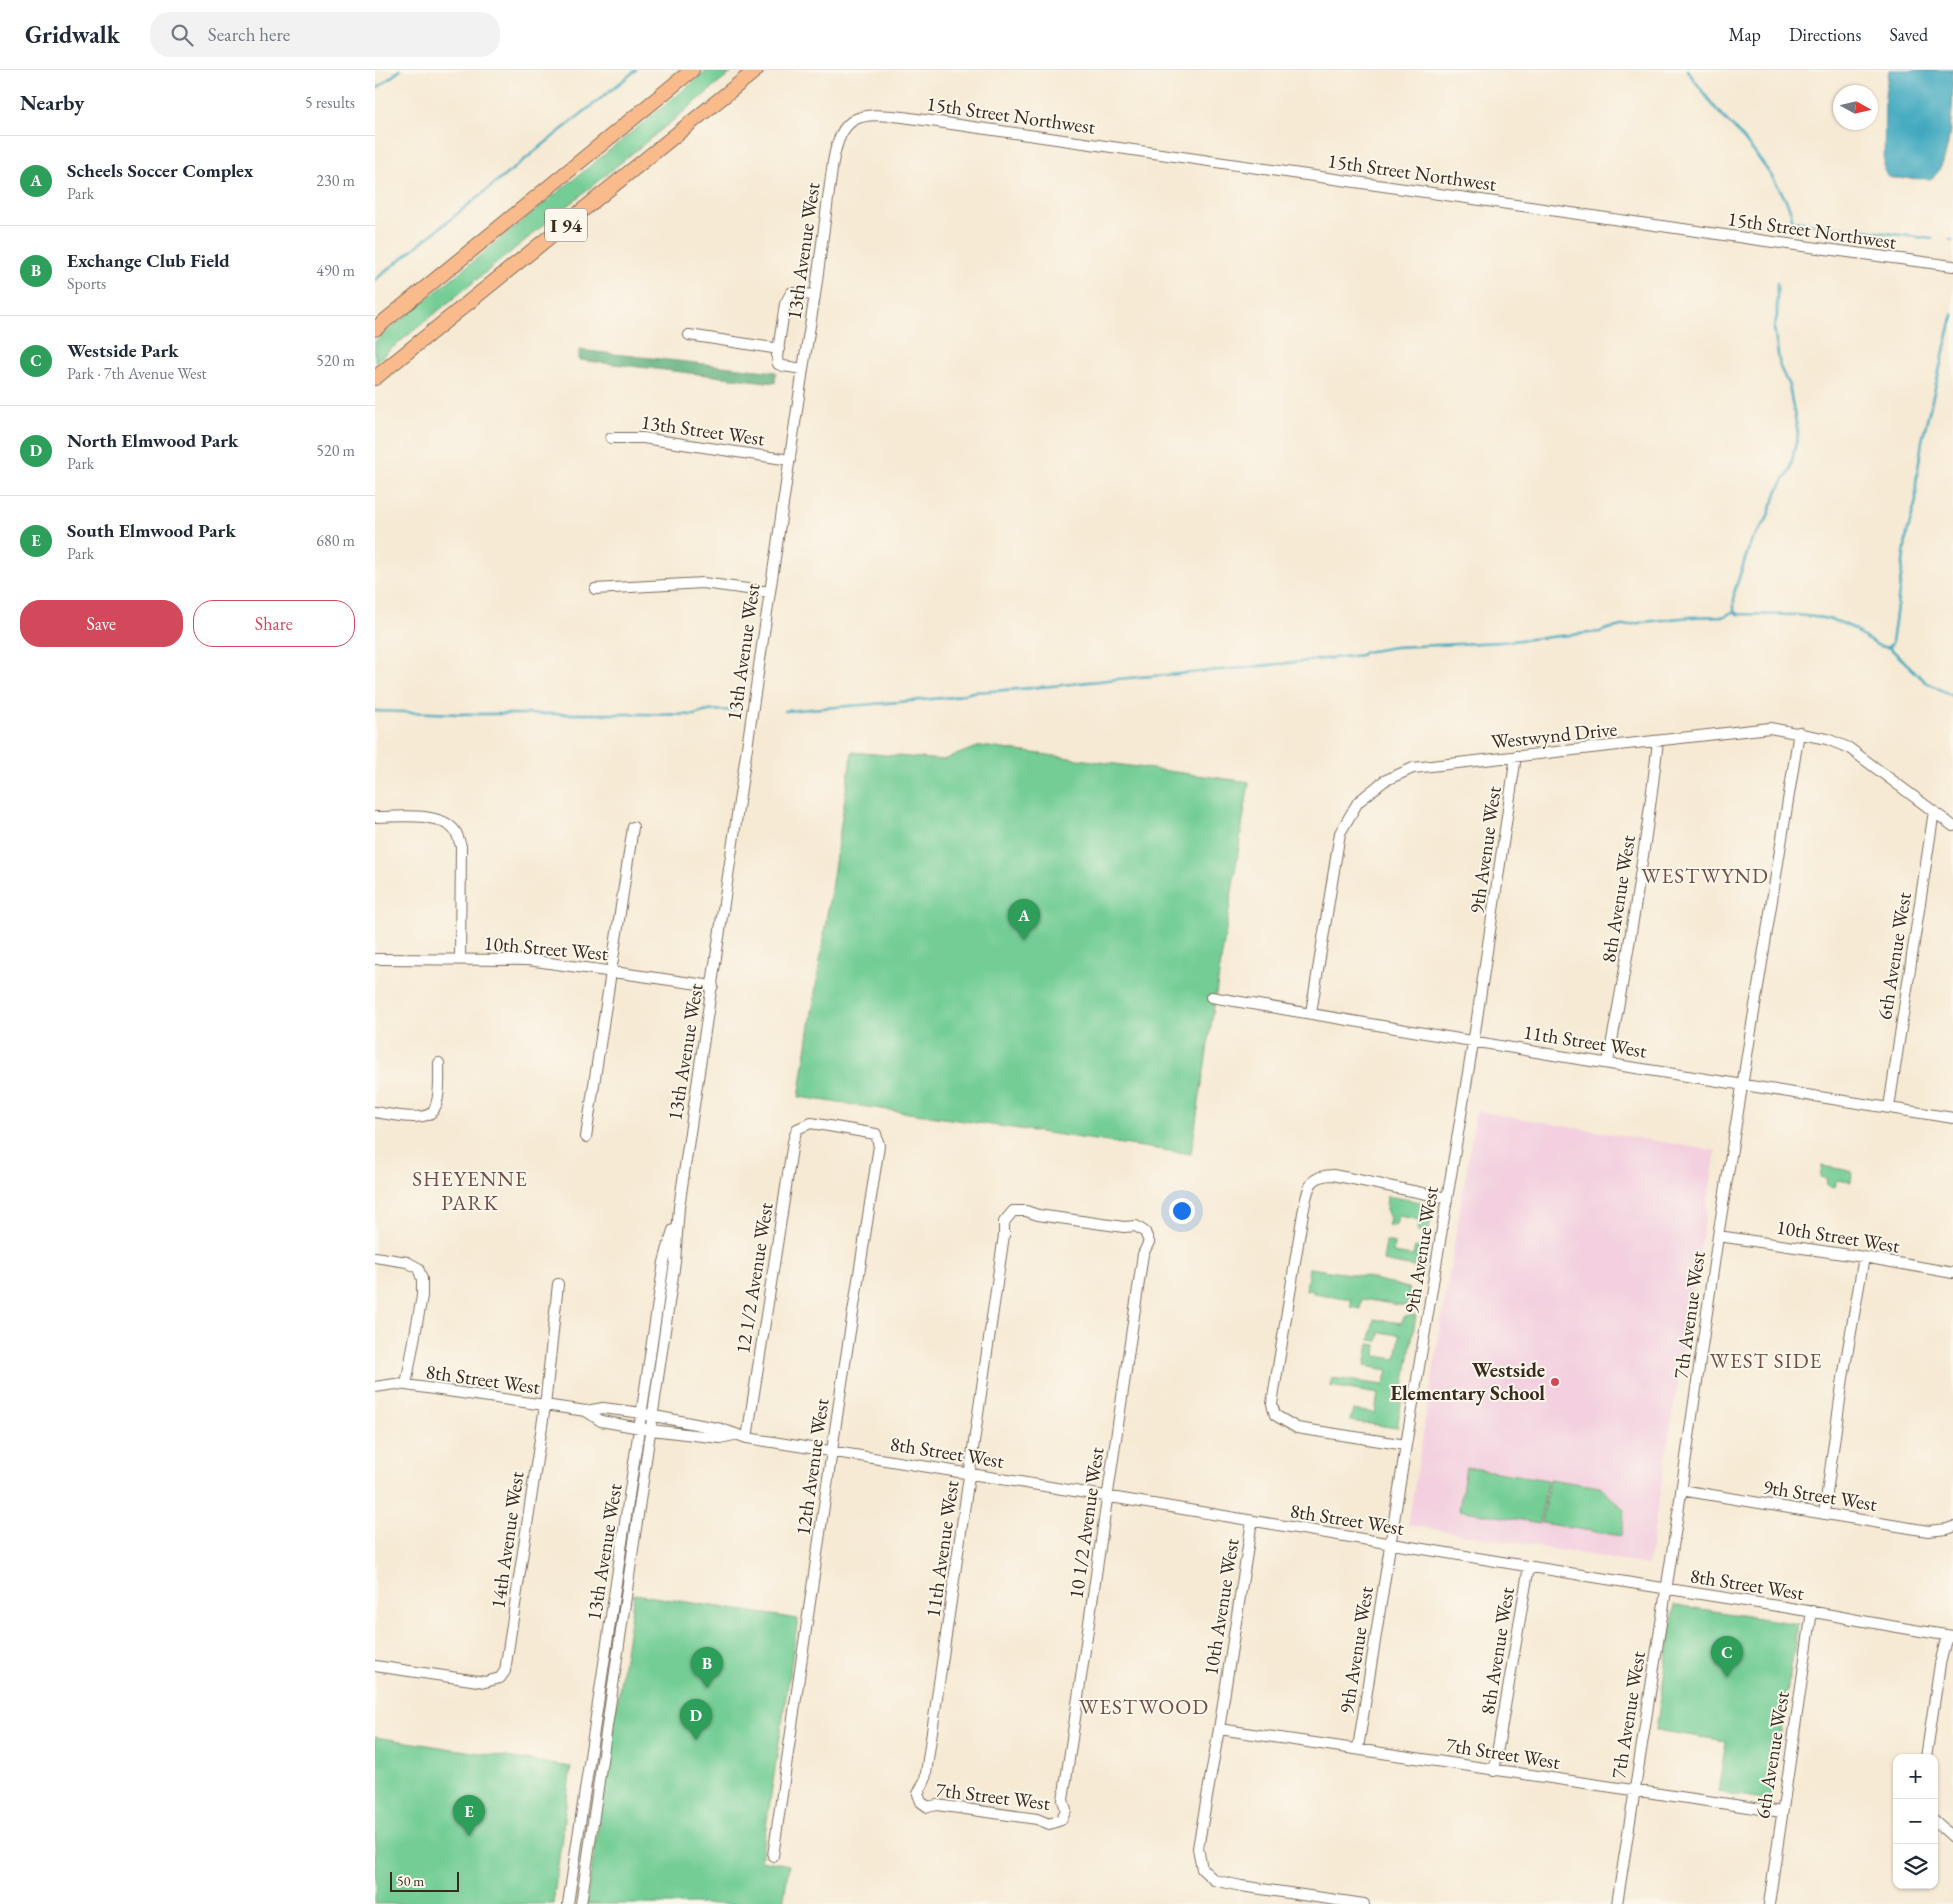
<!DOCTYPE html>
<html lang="en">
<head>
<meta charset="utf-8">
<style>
  body { margin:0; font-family:"EB Garamond",serif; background:#f2f2f3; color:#1f2937 }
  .controls { position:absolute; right:15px; bottom:15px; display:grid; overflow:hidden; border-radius:10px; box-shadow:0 1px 4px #0004 }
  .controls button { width:45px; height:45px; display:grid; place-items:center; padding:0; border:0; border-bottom:1px solid #e0e1e3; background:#fff; color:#1f2937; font:25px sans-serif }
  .compass { position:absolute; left:1458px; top:15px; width:45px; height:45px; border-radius:50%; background:#fff; box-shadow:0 1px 4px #0004; rotate:98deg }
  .scale { position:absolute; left:15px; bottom:12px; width:69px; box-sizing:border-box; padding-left:5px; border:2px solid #3b2a1e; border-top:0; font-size:14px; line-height:18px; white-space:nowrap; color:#3b2a1e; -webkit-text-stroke:4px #fbf7ec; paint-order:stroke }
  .you { position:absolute; left:806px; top:1140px; width:18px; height:18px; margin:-12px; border:4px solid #fff; border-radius:50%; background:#1a73e8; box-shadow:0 0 0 8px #1a73e833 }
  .badge { display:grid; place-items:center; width:32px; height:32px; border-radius:50%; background:#d1495b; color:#fff; font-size:16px; font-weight:700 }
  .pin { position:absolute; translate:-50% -41px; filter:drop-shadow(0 1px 2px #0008) }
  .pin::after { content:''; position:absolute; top:26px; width:18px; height:15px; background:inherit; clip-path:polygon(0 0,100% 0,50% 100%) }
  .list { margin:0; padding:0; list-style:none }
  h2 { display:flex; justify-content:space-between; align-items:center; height:65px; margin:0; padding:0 20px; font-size:21px }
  h2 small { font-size:16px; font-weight:400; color:#747a83 }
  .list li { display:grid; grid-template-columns:32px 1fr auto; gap:15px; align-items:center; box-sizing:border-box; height:90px; padding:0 20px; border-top:1px solid #e0e1e3 }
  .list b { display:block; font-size:19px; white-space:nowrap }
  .list p { margin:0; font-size:16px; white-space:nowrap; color:#747a83 }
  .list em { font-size:16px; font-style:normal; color:#747a83 }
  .actions { display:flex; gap:10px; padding:15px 20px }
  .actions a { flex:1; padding:11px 0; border:1px solid #d1495b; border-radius:20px; text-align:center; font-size:18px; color:#d1495b }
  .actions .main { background:#d1495b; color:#fff }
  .icon { flex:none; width:28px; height:28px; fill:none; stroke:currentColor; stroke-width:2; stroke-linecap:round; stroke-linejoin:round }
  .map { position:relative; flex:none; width:1578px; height:1834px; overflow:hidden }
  header { display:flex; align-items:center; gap:30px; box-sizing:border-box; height:70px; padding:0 25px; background:#fff; border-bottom:1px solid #e0e1e3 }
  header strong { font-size:24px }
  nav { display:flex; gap:28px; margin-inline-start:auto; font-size:18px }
  .search { width:350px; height:45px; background:#f2f2f3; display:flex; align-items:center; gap:12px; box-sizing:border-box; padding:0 18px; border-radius:20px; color:#747a83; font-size:19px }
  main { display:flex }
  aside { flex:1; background:#fff }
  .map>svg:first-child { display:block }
</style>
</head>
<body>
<header>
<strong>Gridwalk</strong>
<div class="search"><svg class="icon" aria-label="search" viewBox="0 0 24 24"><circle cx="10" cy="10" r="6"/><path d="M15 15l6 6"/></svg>Search here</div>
<nav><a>Map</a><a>Directions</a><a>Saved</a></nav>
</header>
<main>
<aside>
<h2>Nearby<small>5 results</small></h2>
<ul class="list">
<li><span class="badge" style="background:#2e9e5b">A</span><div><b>Scheels Soccer Complex</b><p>Park</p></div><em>230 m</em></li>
<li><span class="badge" style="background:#2e9e5b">B</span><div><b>Exchange Club Field</b><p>Sports</p></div><em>490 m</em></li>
<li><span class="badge" style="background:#2e9e5b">C</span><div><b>Westside Park</b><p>Park · 7th Avenue West</p></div><em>520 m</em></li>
<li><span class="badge" style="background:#2e9e5b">D</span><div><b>North Elmwood Park</b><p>Park</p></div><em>520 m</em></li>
<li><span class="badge" style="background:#2e9e5b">E</span><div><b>South Elmwood Park</b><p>Park</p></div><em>680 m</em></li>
</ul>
<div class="actions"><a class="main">Save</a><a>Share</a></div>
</aside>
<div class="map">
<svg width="1578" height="1834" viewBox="0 0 1578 1834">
  <rect width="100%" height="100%" fill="#fbf7ec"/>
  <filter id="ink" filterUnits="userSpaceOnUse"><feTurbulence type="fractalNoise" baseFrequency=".02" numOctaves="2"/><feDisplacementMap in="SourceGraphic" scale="10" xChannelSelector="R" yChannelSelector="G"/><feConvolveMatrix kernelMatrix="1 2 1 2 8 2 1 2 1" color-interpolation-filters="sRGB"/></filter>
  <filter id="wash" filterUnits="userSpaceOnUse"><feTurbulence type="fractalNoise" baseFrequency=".0096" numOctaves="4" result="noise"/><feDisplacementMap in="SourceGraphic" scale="20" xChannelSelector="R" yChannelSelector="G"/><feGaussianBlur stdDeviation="1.12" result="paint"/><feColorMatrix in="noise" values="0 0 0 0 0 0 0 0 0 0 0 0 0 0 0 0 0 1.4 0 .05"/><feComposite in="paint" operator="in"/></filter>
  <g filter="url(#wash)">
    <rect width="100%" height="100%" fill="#f6ead4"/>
    <path fill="#f3cfdf" d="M 1101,1041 L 1341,1081 L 1273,1495 L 1033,1455 Z"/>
    <path fill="#73cd94" stroke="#577c59" d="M 333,0 L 360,0 L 0,292 L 0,271 Z
      M 606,676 L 874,712 L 816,1084 L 424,1027 L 477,682 L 568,690 C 581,686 593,679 606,676 Z
      M 1447,1096 L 1477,1101 L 1476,1112 L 1461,1110 L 1459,1117 L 1451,1115 L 1452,1109 L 1445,1107 Z
      M 1012,1126 L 1058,1134 L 1054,1161 L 1043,1161 L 1044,1150 L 1024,1146 L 1020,1156 L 1013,1155 L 1015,1148 L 1011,1140 Z
      M 1011,1171 L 1019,1173 L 1018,1183 L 1038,1186 L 1040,1177 L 1051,1179 L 1045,1216 L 1039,1197 L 1008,1191 Z
      M 934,1198 L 988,1206 L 1033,1218 L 1034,1223 L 1038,1226 L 1043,1225 L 1042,1238 L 1038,1233 L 1032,1233 L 1030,1236 L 987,1229 L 985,1239 L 976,1237 L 976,1229 L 938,1223 L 938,1220 L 931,1220 Z
      M 1041,1245 L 1022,1358 L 975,1351 L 978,1340 L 1000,1343 L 1003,1324 L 955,1316 L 957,1308 L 1009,1315 L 1013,1300 L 990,1296 L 994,1274 L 1002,1275 L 1001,1286 L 1021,1289 L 1025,1265 L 1005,1262 L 1003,1271 L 995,1270 L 999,1249 L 1026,1253 L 1029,1247 Z
      M 1091,1397 L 1172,1410 L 1165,1453 L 1084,1440 Z
      M 1174,1409 L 1225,1417 L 1250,1440 L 1246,1466 L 1167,1453 Z
      M 259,1524 L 423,1549 L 386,1790 L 414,1795 L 408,1834 L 211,1834 Z
      M 1300,1535 L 1423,1554 L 1395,1730 L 1343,1722 L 1351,1671 L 1281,1660 Z
      M 0,1667 L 196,1697 L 178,1834 L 0,1834 Z"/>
    <path fill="#5eb07e" stroke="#4c6d4e" d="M 204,280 L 401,302 L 400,313 L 204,290 Z"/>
    <path fill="#3fa9bf" stroke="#3d6a6e" d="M 1514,0 L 1578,0 C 1578,24 1578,99 1555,109 L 1517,108 L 1512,106 L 1509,100 L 1510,25 Z"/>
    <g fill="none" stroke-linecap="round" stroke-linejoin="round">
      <path stroke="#3fa9bf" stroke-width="2.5" d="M 1312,0 C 1324,16 1336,35 1350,49 C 1367,65 1419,129 1417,151 L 1557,169
        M 0,20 L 25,0
        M 1575,170 L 1578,171
        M 0,210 L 261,0
        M 1359,541 L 1359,523 L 1376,471 L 1391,451 L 1403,420 L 1415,400 L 1423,363 L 1414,316 L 1405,297 L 1399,258 L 1402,246 L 1402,213
        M 1359,541 L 1362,544 L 1422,545 L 1448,548 L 1464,552 L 1480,559 L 1485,565 L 1504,576 L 1515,578 L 1551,612 L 1578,626
        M 1513,577 L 1517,573 L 1532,463 L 1541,431 L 1541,413 L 1547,371 L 1578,244
        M 0,641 L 84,644 L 265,644 L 320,645 C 332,639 346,641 359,640
        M 410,641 L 524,632 L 578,627 L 598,622 C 653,620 708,612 764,607 C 838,602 912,593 986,585 L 990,582 L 1020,577 L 1125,572 L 1225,562 L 1232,559 L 1269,552 L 1315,547 L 1350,546 L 1359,541"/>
    </g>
  </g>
  <g filter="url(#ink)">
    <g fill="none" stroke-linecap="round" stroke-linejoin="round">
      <g stroke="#7c6d5e" stroke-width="12">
        <path id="minor" d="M 314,265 L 404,279
          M 428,299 L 408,296 L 403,294 L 402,287 L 410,234 L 416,223 L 440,225
          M 236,368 L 268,368 L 415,390
          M 220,519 L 328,513 L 395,522
          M 0,747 C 23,747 65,741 80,761 C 83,765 84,771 86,776 L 85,889
          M 0,889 L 153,890 L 338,916
          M 836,927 L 1191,987 L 1578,1048
          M 936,943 L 965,763 L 983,732 L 1009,711 L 1038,698 L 1395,658 L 1452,669 L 1474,678 L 1578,756
          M 1233,992 C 1253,886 1271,779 1283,671
          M 1514,1037 L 1559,741
          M 0,1042 C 13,1044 48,1052 57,1042 C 66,1033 64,1005 64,993
          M 211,1067 L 258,757
          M 638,1141 L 651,1141 L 663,1145 L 749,1157 L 761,1156 L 770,1162 L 774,1172 L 768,1184 L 688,1730 L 691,1740 L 686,1750 L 674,1754 L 662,1749 L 562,1735 L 553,1737 L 546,1732 L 543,1724 L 550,1710 L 629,1165 L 629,1152 Z
          M 1343,1166 L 1489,1187 L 1578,1203
          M 0,1187 L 32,1192 L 43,1198 L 47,1209 L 47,1226 L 31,1315
          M 0,1317 L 20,1314 L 31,1315 L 211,1341 L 228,1338 L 259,1342 L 346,1359 L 372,1368 C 718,1422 1063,1484 1409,1537 C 1465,1546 1521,1558 1578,1566
          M 211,1341 L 226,1351 L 276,1360 L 345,1368 L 359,1365
          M 372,1368 L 418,1072 L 422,1059 L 436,1053 L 501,1064 L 504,1076 L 466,1319 L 398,1786
          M 1031,1375 L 922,1358 L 900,1345 L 897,1334 L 928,1143 C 933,1121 932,1105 958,1105 L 1072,1128
          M 1306,1420 L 1553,1461 L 1572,1459 L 1578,1457
          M 1449,1444 L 1468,1308 L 1489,1187
          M 877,1451 L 844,1659 L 823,1778 L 827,1799 L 839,1810 L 866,1816 L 989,1834
          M 0,1596 L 110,1612 L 125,1608 L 130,1601 L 170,1336 L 183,1214
          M 844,1659 L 1407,1742
          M 983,1678 L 1031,1375 L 1101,955 L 1141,686
          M 1551,1688 L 1565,1594 L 1572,1565
          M 1119,1701 L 1154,1496
          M 1559,1750 L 1578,1767
          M 193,1834 L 289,1192 L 298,1160
          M 206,1834 L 300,1192 L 304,1137 L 428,299 L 440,225 L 458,92 C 466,44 484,42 528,47 L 1398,172 L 1578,196
          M 1242,1834 L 1301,1457 L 1343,1166 L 1424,662
          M 1394,1834 L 1437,1541"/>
      </g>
      <g stroke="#7c6d5e" stroke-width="16">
        <path id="highway" d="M 0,259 L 317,0
          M 0,308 L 381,0"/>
      </g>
      <use href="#minor" stroke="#fff" stroke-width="10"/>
      <use href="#highway" stroke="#fabb8c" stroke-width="14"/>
    </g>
  </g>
  <circle fill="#d1495b" stroke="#fbf7ec" stroke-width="2" cx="1180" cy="1312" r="5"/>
  <g text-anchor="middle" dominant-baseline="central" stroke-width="4" stroke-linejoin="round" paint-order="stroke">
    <rect fill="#fbf7ec" stroke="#75685c" stroke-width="1" x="170" y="138.5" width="42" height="33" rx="4"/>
    <g font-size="19" font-weight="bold" fill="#3b2a1e">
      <text x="191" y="155">I 94</text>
    </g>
    <g font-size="20" fill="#3b2a1e" stroke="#fbf7ec">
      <text transform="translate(636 45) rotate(8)">15th Street Northwest</text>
      <text transform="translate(1037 102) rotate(8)">15th Street Northwest</text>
      <text transform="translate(1437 160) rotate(8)">15th Street Northwest</text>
      <text transform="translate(428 181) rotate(-82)">13th Avenue West</text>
      <text transform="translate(328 360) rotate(8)">13th Street West</text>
      <text transform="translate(368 582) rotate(-82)">13th Avenue West</text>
      <text transform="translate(1179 665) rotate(-6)">Westwynd Drive</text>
      <text transform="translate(1110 780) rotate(-82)">9th Avenue West</text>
      <text transform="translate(1243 829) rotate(-81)">8th Avenue West</text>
      <text transform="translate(171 878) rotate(5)">10th Street West</text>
      <text transform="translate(1519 886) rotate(-81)">6th Avenue West</text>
      <text transform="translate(1210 971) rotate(9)">11th Street West</text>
      <text transform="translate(310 982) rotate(-81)">13th Avenue West</text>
      <text transform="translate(1463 1166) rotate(9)">10th Street West</text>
      <text transform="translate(1046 1180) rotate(-81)">9th Avenue West</text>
      <text transform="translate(379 1208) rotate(-81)">12 1/2 Avenue West</text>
      <text transform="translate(1314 1245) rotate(-82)">7th Avenue West</text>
      <text transform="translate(108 1309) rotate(8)">8th Street West</text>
      <text transform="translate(572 1382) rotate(9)">8th Street West</text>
      <text transform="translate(437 1397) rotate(-82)">12th Avenue West</text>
      <text transform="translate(1445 1425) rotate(9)">9th Street West</text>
      <text transform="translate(972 1449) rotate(9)">8th Street West</text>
      <text transform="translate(711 1453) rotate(-82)">10 1/2 Avenue West</text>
      <text transform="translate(132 1470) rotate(-82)">14th Avenue West</text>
      <text transform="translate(567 1479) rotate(-82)">11th Avenue West</text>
      <text transform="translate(229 1482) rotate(-81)">13th Avenue West</text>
      <text transform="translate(1372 1514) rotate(9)">8th Street West</text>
      <text transform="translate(846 1537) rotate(-81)">10th Avenue West</text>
      <text transform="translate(981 1580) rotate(-81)">9th Avenue West</text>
      <text transform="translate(1122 1581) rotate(-81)">8th Avenue West</text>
      <text transform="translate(1253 1645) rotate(-81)">7th Avenue West</text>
      <text transform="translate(1128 1683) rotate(9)">7th Street West</text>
      <text transform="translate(1397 1685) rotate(-81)">6th Avenue West</text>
      <text transform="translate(618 1726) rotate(7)">7th Street West</text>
    </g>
    <g font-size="20" font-weight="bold" fill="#3b2a1e" stroke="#fbf7ec" text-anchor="end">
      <text x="1170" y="1300">Westside<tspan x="1170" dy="23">Elementary School</tspan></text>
    </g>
    <g font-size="21" letter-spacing="1" fill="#734e45" stroke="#fbf7ec">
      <text x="1330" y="805">WESTWYND</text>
      <text x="95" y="1108">SHEYENNE<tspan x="95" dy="24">PARK</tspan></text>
      <text x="1391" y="1290">WEST SIDE</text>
      <text x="769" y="1636">WESTWOOD</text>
    </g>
  </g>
</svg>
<div class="controls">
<button>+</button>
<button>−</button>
<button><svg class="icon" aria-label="layers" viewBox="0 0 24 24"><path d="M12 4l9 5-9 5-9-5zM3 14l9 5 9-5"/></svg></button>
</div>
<svg class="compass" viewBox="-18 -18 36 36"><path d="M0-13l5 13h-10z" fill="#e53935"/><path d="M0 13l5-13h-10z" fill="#747a83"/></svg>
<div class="scale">50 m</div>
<div class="you"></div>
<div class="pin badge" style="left:649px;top:870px;background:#2e9e5b">A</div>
<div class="pin badge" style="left:332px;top:1618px;background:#2e9e5b">B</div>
<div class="pin badge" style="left:1352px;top:1607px;background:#2e9e5b">C</div>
<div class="pin badge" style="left:321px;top:1670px;background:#2e9e5b">D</div>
<div class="pin badge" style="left:94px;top:1766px;background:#2e9e5b">E</div>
</div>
</main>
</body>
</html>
